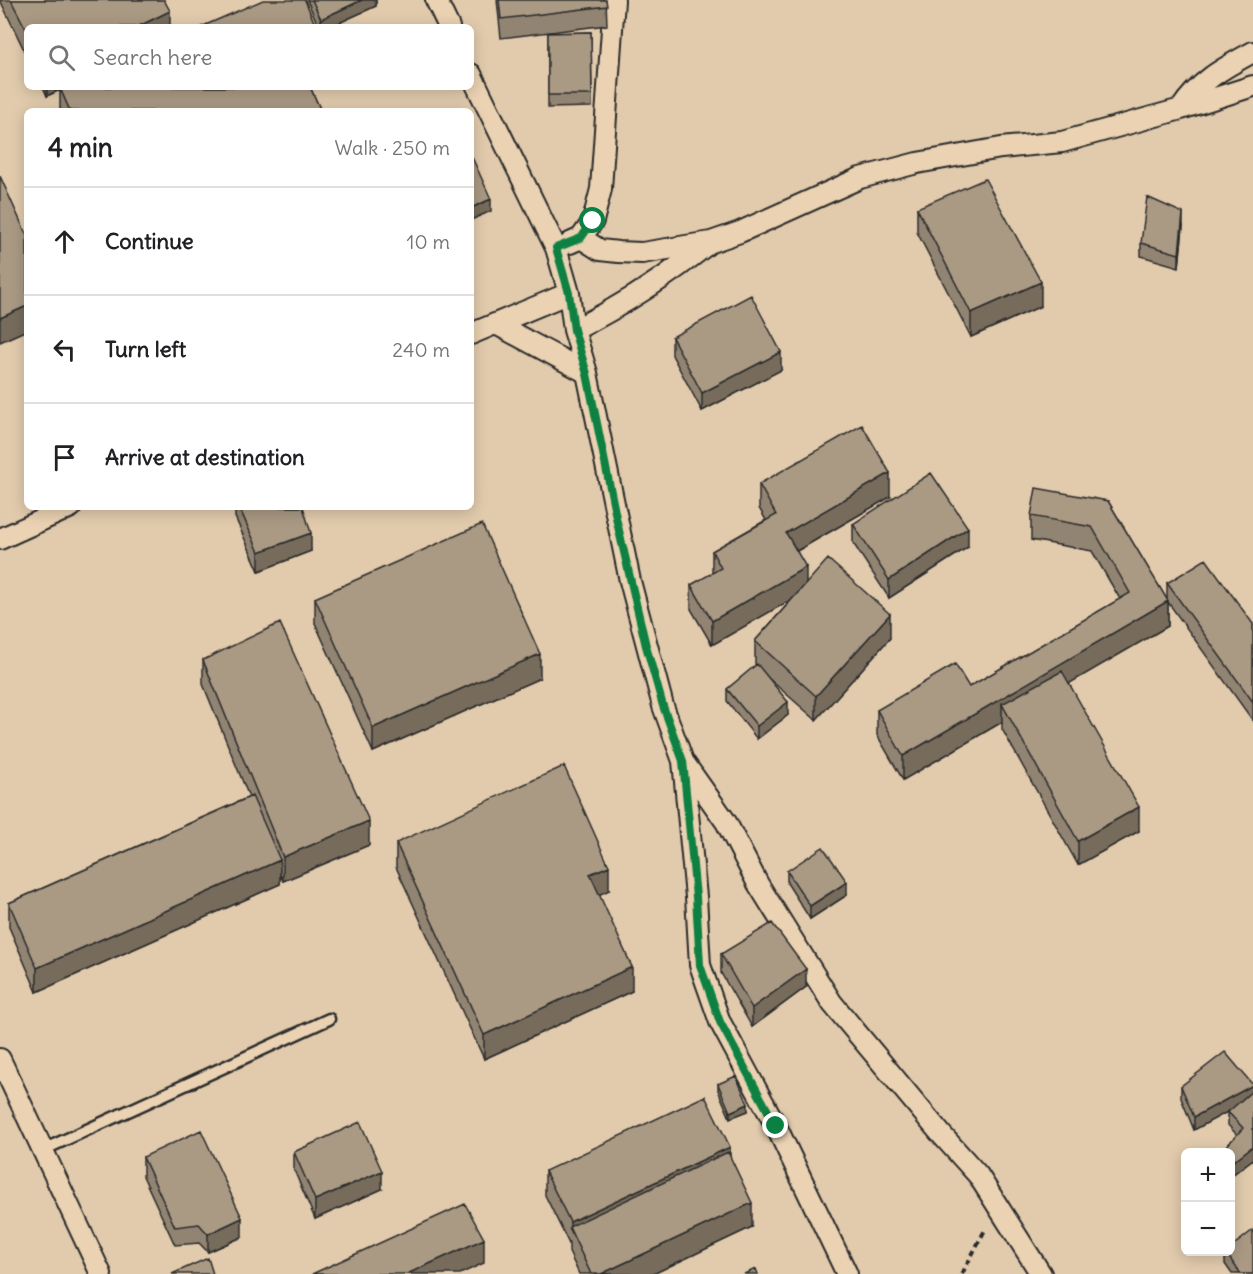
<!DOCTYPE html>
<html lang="en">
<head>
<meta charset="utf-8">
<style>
  body { margin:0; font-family:Delius,sans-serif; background:#f2f2f2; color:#202124 }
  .controls { position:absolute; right:18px; bottom:18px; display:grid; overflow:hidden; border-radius:9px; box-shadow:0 3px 15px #0003 }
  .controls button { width:54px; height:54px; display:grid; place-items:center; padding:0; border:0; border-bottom:2px solid #e0e0e0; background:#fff; color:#202124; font:30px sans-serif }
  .stop { position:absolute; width:18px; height:18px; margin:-14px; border:4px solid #0b8043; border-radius:50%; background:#fff }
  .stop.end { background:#0b8043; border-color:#fff; box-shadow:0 2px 6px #0008 }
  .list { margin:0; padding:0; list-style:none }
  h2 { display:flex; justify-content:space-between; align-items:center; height:78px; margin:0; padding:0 24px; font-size:26px }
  h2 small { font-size:20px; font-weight:400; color:#757577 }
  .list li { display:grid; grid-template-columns:39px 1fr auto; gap:18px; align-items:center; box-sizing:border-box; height:108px; padding:0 24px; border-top:2px solid #e0e0e0 }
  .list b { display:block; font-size:22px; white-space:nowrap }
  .list em { font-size:20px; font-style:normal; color:#757577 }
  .icon { flex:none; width:33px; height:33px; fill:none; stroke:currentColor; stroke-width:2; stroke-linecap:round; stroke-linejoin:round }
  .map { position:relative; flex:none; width:1253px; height:1274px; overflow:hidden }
  .search { position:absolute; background:#fff; box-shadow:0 3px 15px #0003; left:24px; top:24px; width:450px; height:66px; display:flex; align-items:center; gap:15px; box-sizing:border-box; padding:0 21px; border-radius:9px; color:#757577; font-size:22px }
  .panel { position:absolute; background:#fff; box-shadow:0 3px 15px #0003; left:24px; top:108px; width:450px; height:402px; border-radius:9px }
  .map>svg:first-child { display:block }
</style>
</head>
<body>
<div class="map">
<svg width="1253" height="1274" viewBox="0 0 1253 1274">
  <rect width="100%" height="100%" fill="#e2cbad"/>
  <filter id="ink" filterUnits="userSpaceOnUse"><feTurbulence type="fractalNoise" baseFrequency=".0167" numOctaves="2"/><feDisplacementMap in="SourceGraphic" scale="12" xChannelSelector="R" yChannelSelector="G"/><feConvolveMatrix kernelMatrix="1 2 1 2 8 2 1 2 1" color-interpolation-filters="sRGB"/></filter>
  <g filter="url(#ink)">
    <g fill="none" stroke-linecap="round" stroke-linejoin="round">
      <g stroke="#2b2b2b" stroke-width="15">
        <path id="service" d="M 43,1150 L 329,1019"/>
      </g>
      <g stroke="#2b2b2b" stroke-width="24">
        <path id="minor" d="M 436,0 L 449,27
          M 471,74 L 556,248 L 569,293 L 574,330 L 587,373 L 630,581 L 663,706 L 683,761 L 696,897 L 700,965 L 720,1022 L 776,1126 L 847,1274
          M 1181,109 C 1200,80 1224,68 1253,52
          M 581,238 L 600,250 L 618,252 L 642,253 L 711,242 L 740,232 L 860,178 L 917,163 L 1001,148 L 1062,142 L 1181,109 L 1253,86
          M 570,243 L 581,238 L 593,221 L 601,189 L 614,0
          M 496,324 L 587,373
          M 574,330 C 622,306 667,277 709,243
          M 471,334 L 569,293
          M 0,539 L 71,507
          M 685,764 L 726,822 L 758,884 L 832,1003 L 941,1134 L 978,1175 L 1041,1274
          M 0,1059 L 101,1274"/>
      </g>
      <path stroke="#2b2b2b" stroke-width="4" stroke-dasharray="6 4.5" stroke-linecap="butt" d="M 962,1274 L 986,1228"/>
      <use href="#service" stroke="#ead2b2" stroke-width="10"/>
      <use href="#minor" stroke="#ead2b2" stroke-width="20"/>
    </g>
    <path fill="#928472" stroke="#2b2b2b" stroke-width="1.5" d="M 0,0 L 164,0 L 170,27 L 27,27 L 27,56 Z
      M 307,0 L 376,0 L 376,6 L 330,27 L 319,27 Z
      M 497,0 L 606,0 L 607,25 L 501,38 Z
      M 591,32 L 592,107 L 548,108 L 548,33 Z
      M 43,87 L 310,87 L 321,111 L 60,111 L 60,90 L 47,96 Z
      M 917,208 L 1041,306 L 971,337 L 917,232 Z
      M 1183,226 L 1179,267 L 1141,256 L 1141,243 Z
      M 672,337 L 781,370 L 702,411 L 672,355 Z
      M 759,484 L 890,497 L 797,551 L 806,584 L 890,638 L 816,720 L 767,677 L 788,715 L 757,739 L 727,701 L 727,689 L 755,666 L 755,641 L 793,598 L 712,645 L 691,609 L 691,585 L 712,574 L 712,551 L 766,520 L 759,508 Z
      M 1108,501 L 1167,600 L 1167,583 L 1253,624 L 1253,721 L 1168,602 L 1168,626 L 1069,683 L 1139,831 L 1078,865 L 1002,729 L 1002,722 L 903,780 L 877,735 L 877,710 L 969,687 L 1120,599 L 1092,551 L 1031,540 L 1031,516 Z
      M 235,507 L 303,507 L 311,551 L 259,571 L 235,517 Z
      M 853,524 L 968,547 L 889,598 L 853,543 Z
      M 315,598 L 540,678 L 373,752 L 315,623 Z
      M 203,660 L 369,845 L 283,881 L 280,874 L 280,884 L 37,992 L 9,927 L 9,903 L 249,797 L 203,684 Z
      M 396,843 L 609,890 L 599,894 L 632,991 L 484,1059 L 396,867 Z
      M 787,871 L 847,895 L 810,919 L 787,883 Z
      M 721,954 L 806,987 L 752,1027 L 721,973 Z
      M 718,1084 L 748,1111 L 730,1118 L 718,1090 Z
      M 1253,1085 L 1253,1159 L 1232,1175 L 1230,1173 L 1230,1152 L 1222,1152 L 1222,1151 L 1237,1135 L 1228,1125 L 1228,1112 L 1232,1109 L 1194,1130 L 1181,1098 L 1181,1086 Z
      M 294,1152 L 382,1189 L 315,1219 L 294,1170 Z
      M 143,1157 L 242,1237 L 208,1252 L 199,1243 L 175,1245 L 143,1176 Z
      M 545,1171 L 752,1227 L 653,1274 L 579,1274 L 569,1252 L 569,1244 L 545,1195 Z
      M 1225,1252 L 1253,1274 L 1232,1274 L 1225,1264 Z"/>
    <path fill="#776c5c" stroke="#2b2b2b" stroke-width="1.5" d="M 362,0 L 376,0 L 376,6 L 330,27 L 321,27 L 321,19 Z
      M 170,11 L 170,27 L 137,27 Z
      M 47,87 L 65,87 L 47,96 Z
      M 491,199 L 491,211 L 471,220 L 471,208 Z
      M 1183,213 L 1183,226 L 1179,267 L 1179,254 Z
      M 1041,282 L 1041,306 L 971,337 L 971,313 Z
      M 27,306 L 27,330 L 0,342 L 0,318 Z
      M 781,352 L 781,370 L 702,411 L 702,393 Z
      M 890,473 L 890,497 L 786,557 L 786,533 Z
      M 968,528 L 968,547 L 889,598 L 889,580 Z
      M 311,533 L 311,551 L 259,571 L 259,552 Z
      M 806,567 L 806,591 L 712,645 L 712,621 Z
      M 1168,601 L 1168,626 L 1010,718 L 1002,704 L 1002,722 L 903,780 L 903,756 Z
      M 890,614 L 890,638 L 816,720 L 816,696 Z
      M 540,654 L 540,678 L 373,752 L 373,728 Z
      M 788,702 L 788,715 L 757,739 L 757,726 Z
      M 1139,807 L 1139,831 L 1078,865 L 1078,841 Z
      M 369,821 L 369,845 L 283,881 L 283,857 Z
      M 280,860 L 280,884 L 37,992 L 37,968 Z
      M 609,866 L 609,890 L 590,899 L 590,874 Z
      M 847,882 L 847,895 L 810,919 L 810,906 Z
      M 632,967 L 632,991 L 484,1059 L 484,1035 Z
      M 806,969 L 806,987 L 752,1027 L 752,1008 Z
      M 1253,1085 L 1253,1098 L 1194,1130 L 1194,1117 Z
      M 748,1104 L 748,1111 L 730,1118 L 730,1112 Z
      M 1253,1146 L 1253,1159 L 1232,1175 L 1232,1162 Z
      M 730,1147 L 730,1171 L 570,1230 L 570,1222 Z
      M 382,1171 L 382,1189 L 315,1219 L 315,1200 Z
      M 752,1203 L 752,1227 L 653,1274 L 601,1274 Z
      M 242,1218 L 242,1237 L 208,1252 L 208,1234 Z
      M 484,1239 L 484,1263 L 460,1274 L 407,1274 Z"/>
    <path fill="#aa9a84" stroke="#2b2b2b" stroke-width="1.5" d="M 11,0 L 164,0 L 170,11 L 137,27 L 27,27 L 27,31 Z
      M 263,0 L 305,0 L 316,27 L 201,27 Z
      M 312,0 L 362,0 L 321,19 Z
      M 499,0 L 606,0 L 607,6 L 501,19 Z
      M 591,32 L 592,95 L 548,95 L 548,33 Z
      M 62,87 L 310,87 L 321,111 L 70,111 L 60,88 Z
      M 471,155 L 491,199 L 471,208 Z
      M 0,176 L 27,236 L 27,306 L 0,318 Z
      M 985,179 L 1041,282 L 971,313 L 917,208 Z
      M 1147,197 L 1183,213 L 1179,254 L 1141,243 Z
      M 751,295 L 781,352 L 702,393 L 672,337 Z
      M 862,425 L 890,473 L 786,533 L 806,567 L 712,621 L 691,585 L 721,568 L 712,551 L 776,515 L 759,484 Z
      M 931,473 L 968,528 L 889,580 L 853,524 Z
      M 1036,488 L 1108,501 L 1168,601 L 903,756 L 877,710 L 955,664 L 969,687 L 1130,593 L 1092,527 L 1031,516 Z
      M 239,507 L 303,507 L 311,533 L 259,552 Z
      M 482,524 L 540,654 L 373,728 L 315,598 Z
      M 828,559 L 890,614 L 816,696 L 755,641 Z
      M 1206,559 L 1253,624 L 1253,702 L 1167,583 Z
      M 280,623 L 369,821 L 283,857 L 203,660 Z
      M 757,664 L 788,702 L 757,726 L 727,689 Z
      M 1062,671 L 1139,807 L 1078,841 L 1002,704 Z
      M 564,766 L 609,866 L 590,874 L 632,967 L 484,1035 L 396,843 Z
      M 252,796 L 280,860 L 37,968 L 9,903 Z
      M 823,847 L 847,882 L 810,906 L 787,871 Z
      M 772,923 L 806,969 L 752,1008 L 721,954 Z
      M 1225,1052 L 1253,1085 L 1194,1117 L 1181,1086 Z
      M 736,1076 L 748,1104 L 730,1112 L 718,1084 Z
      M 1253,1090 L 1253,1146 L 1232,1162 L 1230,1160 L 1230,1152 L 1224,1152 L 1222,1151 L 1243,1128 L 1228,1112 Z
      M 705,1096 L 730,1147 L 570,1222 L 545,1171 Z
      M 360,1122 L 382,1171 L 315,1200 L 294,1152 Z
      M 201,1130 L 242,1218 L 208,1234 L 199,1224 L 175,1227 L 143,1157 Z
      M 728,1152 L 752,1203 L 601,1274 L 591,1274 L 569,1227 Z
      M 465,1204 L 484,1239 L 407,1274 L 312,1274 Z
      M 1253,1230 L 1253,1274 L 1241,1274 L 1225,1252 L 1230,1251 L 1230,1248 Z
      M 208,1258 L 213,1274 L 172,1274 Z
      M 756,1269 L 758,1274 L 744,1274 Z"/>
  </g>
  <g fill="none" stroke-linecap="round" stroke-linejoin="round" filter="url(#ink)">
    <path stroke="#0b8043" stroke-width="8" d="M 593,221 L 581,238 L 556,248 L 569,293 L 574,330 L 587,374 L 617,522 L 646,646 L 663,706 L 683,761 L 696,897 L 700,965 L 720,1022 L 776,1126"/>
  </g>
</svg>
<div class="controls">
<button>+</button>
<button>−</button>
</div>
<div class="stop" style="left:593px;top:221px"></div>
<div class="stop end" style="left:776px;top:1126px"></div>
<div class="search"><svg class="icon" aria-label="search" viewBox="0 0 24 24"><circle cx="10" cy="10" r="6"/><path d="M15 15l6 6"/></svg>Search here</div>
<section class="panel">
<h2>4 min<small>Walk · 250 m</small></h2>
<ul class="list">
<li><svg class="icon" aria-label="ahead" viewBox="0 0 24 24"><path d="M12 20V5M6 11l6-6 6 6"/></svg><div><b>Continue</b></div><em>10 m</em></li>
<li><svg class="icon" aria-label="left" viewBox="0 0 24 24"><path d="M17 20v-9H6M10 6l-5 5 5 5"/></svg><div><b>Turn left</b></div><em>240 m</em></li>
<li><svg class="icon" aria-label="arrive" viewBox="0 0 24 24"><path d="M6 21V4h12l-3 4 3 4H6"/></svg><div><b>Arrive at destination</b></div></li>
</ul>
</section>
</div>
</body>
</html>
